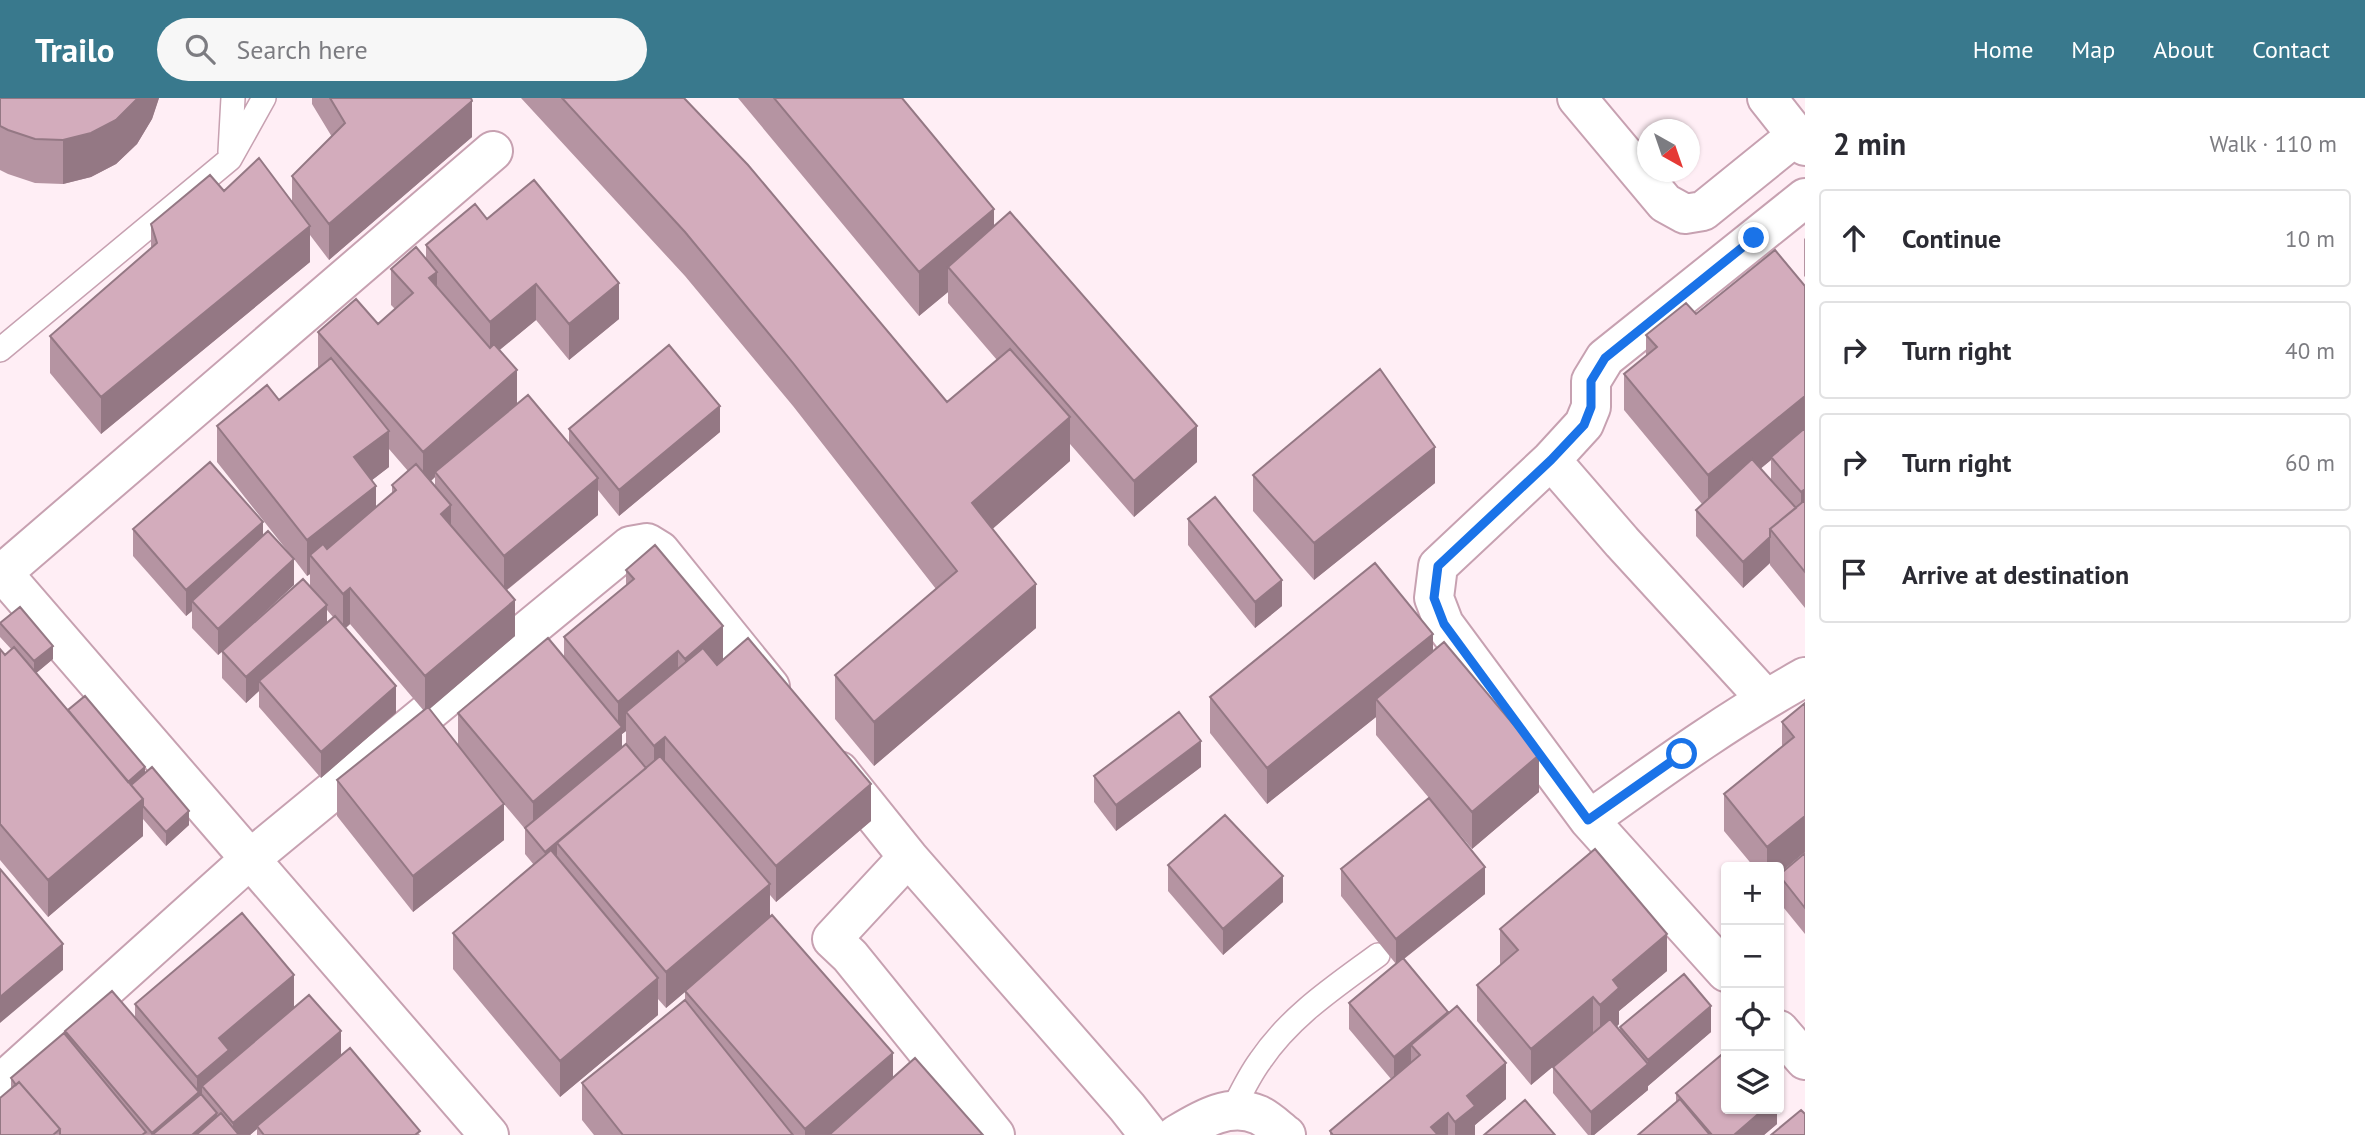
<!DOCTYPE html>
<html lang="en">
<head>
<meta charset="utf-8">
<style>
  body { margin:0; font-family:"PT Sans",sans-serif; background:#f7f7f7; color:#2b2b33 }
  .controls { position:absolute; right:21px; bottom:21px; display:grid; overflow:hidden; border-radius:7px; box-shadow:0 2px 5px #0004 }
  .controls button { width:63px; height:63px; display:grid; place-items:center; padding:0; border:0; border-bottom:2px solid #e1e1e2; background:#fff; color:#2b2b33; font:35px sans-serif }
  .compass { position:absolute; left:1637px; top:21px; width:63px; height:63px; border-radius:50%; background:#fff; box-shadow:0 2px 5px #0004; rotate:140deg }
  .stop { position:absolute; width:21px; height:21px; margin:-16px; border:5px solid #1a73e8; border-radius:50%; background:#fff }
  .stop.end { background:#1a73e8; border-color:#fff; box-shadow:0 2px 7px #0008 }
  .list { margin:0; padding:0; list-style:none }
  h2 { display:flex; justify-content:space-between; align-items:center; height:91px; margin:0; padding:0 28px; font-size:30px }
  h2 small { font-size:23px; font-weight:400; color:#7c7c81 }
  .list li { display:grid; grid-template-columns:46px 1fr auto; gap:21px; align-items:center; box-sizing:border-box; height:98px; margin:0 14px 14px; padding:0 14px; border:2px solid #e1e1e2; border-radius:7px }
  .list b { display:block; font-size:26px; white-space:nowrap }
  .list em { font-size:23px; font-style:normal; color:#7c7c81 }
  .icon { flex:none; width:38px; height:38px; fill:none; stroke:currentColor; stroke-width:2; stroke-linecap:round; stroke-linejoin:round }
  .map { position:relative; flex:none; width:1805px; height:1037px; overflow:hidden }
  header { display:flex; align-items:center; gap:42px; box-sizing:border-box; height:98px; padding:0 35px; background:#39798d; color:#fff }
  header strong { font-size:33px }
  nav { display:flex; gap:38px; margin-inline-start:auto; font-size:24px }
  .search { width:490px; height:63px; background:#f7f7f7; display:flex; align-items:center; gap:18px; box-sizing:border-box; padding:0 24px; border-radius:38px; color:#7c7c81; font-size:26px }
  main { display:flex }
  aside { flex:1; background:#fff }
  .map>svg:first-child { display:block }
</style>
</head>
<body>
<header>
<strong>Trailo</strong>
<div class="search"><svg class="icon" aria-label="search" viewBox="0 0 24 24"><circle cx="10" cy="10" r="6"/><path d="M15 15l6 6"/></svg>Search here</div>
<nav><a>Home</a><a>Map</a><a>About</a><a>Contact</a></nav>
</header>
<main>
<div class="map">
<svg width="1805" height="1037" viewBox="0 0 1805 1037">
  <rect width="100%" height="100%" fill="#ffeef5"/>
  <g fill="none" stroke-linecap="round" stroke-linejoin="round">
    <g stroke="#c7a1b1" stroke-width="26">
      <path id="lane" d="M 230,54 L 233,0
        M 0,252 L 230,61 L 264,0
        M 1233,1011 C 1241,995 1249,978 1260,963 C 1290,918 1336,888 1378,857"/>
    </g>
    <g stroke="#c7a1b1" stroke-width="42">
      <path id="street" d="M 1577,0 L 1665,105 L 1685,116 L 1703,113 L 1797,37
        M 1767,0 L 1805,48
        M 1551,362 L 1622,444 L 1766,601
        M 0,472 L 489,1037
        M 0,477 L 493,53
        M 839,673 L 908,759
        M 1589,722 C 1659,672 1729,621 1805,579
        M 1726,874 L 1589,722 L 1444,526 L 1434,500 L 1438,468 L 1551,362 L 1584,326 L 1591,309 L 1591,283 L 1605,260 L 1805,100
        M 1779,932 L 1805,962
        M 0,986 L 250,761 L 630,448 L 647,445 L 660,453 L 770,589
        M 995,1037 L 850,858 L 832,841 L 908,759 L 1127,1009 L 1149,1037
        M 1176,1037 C 1201,1022 1229,1004 1259,1017 C 1269,1022 1278,1031 1286,1037"/>
    </g>
    <use href="#lane" stroke="#fff" stroke-width="23"/>
    <use href="#street" stroke="#fff" stroke-width="38"/>
  </g>
  <path fill="#b594a2" fill-rule="evenodd" d="M 0,0 L 159,0 L 152,21 L 137,46 L 116,66 L 91,79 L 63,86 L 35,85 L 8,76 L 0,72 Z
    M 312,0 L 471,0 L 472,39 L 329,162 L 310,137 L 310,164 L 101,336 L 50,275 L 50,238 L 151,151 L 151,126 L 224,93 L 292,104 L 292,78 L 332,39 L 312,6 Z
    M 521,0 L 684,0 L 947,304 L 997,262 L 948,205 L 948,194 L 919,218 L 738,0 L 902,0 L 994,128 L 1197,364 L 1134,419 L 1070,346 L 1070,363 L 992,431 L 1036,530 L 874,668 L 835,621 L 835,577 L 936,491 L 793,308 L 685,178 Z
    M 487,121 L 619,221 L 569,262 L 536,222 L 499,252 L 517,306 L 569,346 L 569,331 L 720,334 L 619,418 L 598,392 L 598,417 L 507,492 L 515,538 L 429,611 L 458,647 L 458,615 L 564,559 L 564,539 L 626,487 L 626,472 L 723,561 L 871,723 L 776,804 L 770,797 L 770,819 L 893,980 L 983,1037 L 594,1037 L 582,1022 L 582,985 L 685,903 L 685,894 L 666,910 L 658,901 L 658,917 L 560,999 L 453,871 L 453,835 L 534,767 L 525,756 L 525,731 L 504,706 L 504,742 L 413,814 L 337,718 L 337,682 L 424,613 L 350,526 L 346,530 L 396,615 L 321,680 L 259,609 L 259,593 L 246,605 L 222,580 L 222,554 L 218,557 L 192,530 L 192,513 L 186,518 L 133,458 L 133,431 L 263,438 L 293,460 L 217,364 L 217,328 L 279,302 L 318,271 L 318,234 L 378,226 L 395,211 L 391,207 L 391,171 L 426,161 L 426,147 ZM 389,351 L 408,373 L 392,387 L 392,396 L 376,409 L 372,382 L 389,369 ZM 435,379 L 435,389 L 430,384 ZM 294,461 L 307,478 L 310,476 L 310,488 L 237,540 L 294,487 ZM 327,512 L 333,519 L 327,525 ZM 626,633 L 626,647 L 622,650 L 622,636 Z
    M 1805,140 L 1805,179 L 1804,178 L 1804,141 Z
    M 1805,188 L 1805,510 L 1770,467 L 1770,465 L 1743,490 L 1696,438 L 1696,412 L 1702,406 L 1624,312 L 1624,276 L 1646,258 L 1646,237 L 1696,216 ZM 1771,362 L 1771,382 L 1760,371 Z
    M 1253,377 L 1435,385 L 1314,482 L 1253,413 Z
    M 1188,421 L 1282,508 L 1255,530 L 1188,447 Z
    M 0,525 L 53,561 L 36,575 L 68,612 L 145,675 L 189,727 L 166,748 L 143,721 L 143,738 L 48,819 L 0,762 L 0,551 L 5,557 L 12,552 L 0,539 Z
    M 1433,553 L 1539,694 L 1472,751 L 1376,637 L 1376,619 L 1267,706 L 1210,635 L 1210,599 Z
    M 1805,605 L 1779,769 L 1754,769 L 1724,733 L 1724,696 L 1782,648 L 1782,624 Z
    M 1201,669 L 1116,733 L 1094,704 L 1094,678 Z
    M 1805,755 L 1805,836 L 1779,804 L 1779,776 Z
    M 1168,767 L 1283,804 L 1223,857 L 1168,793 Z
    M 1341,771 L 1485,796 L 1404,861 L 1448,916 L 1506,1001 L 1475,1027 L 1475,1037 L 1330,1037 L 1330,1033 L 1391,981 L 1349,931 L 1349,905 L 1396,866 L 1341,798 Z
    M 1500,831 L 1667,873 L 1619,913 L 1619,926 L 1617,929 L 1620,933 L 1620,929 L 1711,934 L 1648,988 L 1648,992 L 1594,1037 L 1588,1037 L 1553,995 L 1553,969 L 1593,935 L 1531,987 L 1477,923 L 1477,887 L 1500,867 Z
    M 135,906 L 294,910 L 420,1037 L 257,1037 L 257,1031 L 250,1037 L 0,1037 L 11,991 L 11,980 L 65,937 L 65,933 L 135,920 Z
    M 1676,995 L 1777,1011 L 1777,1026 L 1764,1037 L 1638,1037 L 1676,1005 Z"/>
  <path fill="#947884" d="M 138,0 L 159,0 L 152,21 L 137,46 L 116,66 L 91,79 L 63,86 L 63,42 Z
    M 472,3 L 472,39 L 329,162 L 329,126 Z
    M 994,111 L 994,155 L 948,169 L 948,194 L 919,218 L 919,174 Z
    M 310,128 L 310,164 L 101,336 L 101,299 Z
    M 437,174 L 437,210 L 429,180 Z
    M 619,185 L 619,221 L 569,262 L 569,226 Z
    M 536,186 L 536,222 L 490,260 L 490,224 Z
    M 517,272 L 517,309 L 435,374 L 435,379 L 423,390 L 423,354 Z
    M 1805,298 L 1805,334 L 1771,359 L 1771,362 L 1708,414 L 1708,377 Z
    M 720,308 L 720,334 L 619,418 L 619,392 Z
    M 1070,319 L 1070,363 L 972,449 L 972,405 Z
    M 1197,328 L 1197,364 L 1134,419 L 1134,383 Z
    M 389,333 L 389,369 L 354,396 L 354,359 Z
    M 1435,349 L 1435,385 L 1314,482 L 1314,445 Z
    M 598,380 L 598,417 L 504,494 L 504,458 Z
    M 376,388 L 376,424 L 320,468 L 310,457 L 310,476 L 307,478 L 307,442 Z
    M 1805,391 L 1805,417 L 1801,420 L 1801,394 Z
    M 451,407 L 451,444 L 441,416 Z
    M 263,424 L 263,450 L 192,503 L 192,513 L 186,518 L 186,492 Z
    M 1770,439 L 1770,465 L 1743,490 L 1743,464 Z
    M 294,461 L 294,487 L 218,557 L 218,531 Z
    M 1282,482 L 1282,508 L 1255,530 L 1255,504 Z
    M 1036,486 L 1036,530 L 874,668 L 874,624 Z
    M 350,490 L 350,526 L 343,532 L 343,496 Z
    M 515,502 L 515,538 L 425,615 L 425,578 Z
    M 327,507 L 327,533 L 259,583 L 259,593 L 246,605 L 246,579 Z
    M 723,528 L 723,565 L 685,597 L 685,561 Z
    M 1433,536 L 1433,573 L 1376,601 L 1376,619 L 1267,706 L 1267,670 Z
    M 53,548 L 53,561 L 34,577 L 34,563 Z
    M 678,553 L 678,589 L 626,614 L 626,633 L 622,636 L 622,665 L 533,740 L 533,704 L 618,632 L 618,604 Z
    M 396,588 L 396,615 L 321,680 L 321,654 Z
    M 665,639 L 665,675 L 654,685 L 654,648 Z
    M 1201,643 L 1201,669 L 1116,733 L 1116,707 Z
    M 1539,657 L 1539,694 L 1472,751 L 1472,714 Z
    M 145,669 L 145,683 L 132,695 L 125,687 Z
    M 647,670 L 557,745 L 557,771 L 545,780 L 545,754 Z
    M 871,686 L 871,723 L 776,804 L 776,768 Z
    M 143,701 L 143,738 L 48,819 L 48,782 Z
    M 504,706 L 504,742 L 413,814 L 413,778 Z
    M 189,713 L 189,727 L 166,748 L 166,734 Z
    M 1805,718 L 1805,754 L 1779,776 L 1779,769 L 1767,769 L 1767,749 Z
    M 1485,769 L 1485,796 L 1396,867 L 1396,841 Z
    M 1283,778 L 1283,804 L 1223,857 L 1223,831 Z
    M 770,786 L 770,822 L 666,910 L 666,874 Z
    M 1667,836 L 1667,873 L 1619,913 L 1619,926 L 1600,943 L 1600,907 L 1613,882 Z
    M 63,846 L 63,872 L 0,925 L 0,899 Z
    M 294,877 L 294,913 L 202,988 L 202,1011 L 152,1037 L 152,1035 L 197,995 L 197,979 L 219,940 Z
    M 658,880 L 658,917 L 560,999 L 560,963 Z
    M 1593,899 L 1593,935 L 1531,987 L 1531,951 Z
    M 1711,908 L 1711,934 L 1648,988 L 1648,992 L 1594,1037 L 1591,1037 L 1591,1014 L 1648,966 L 1648,962 Z
    M 1448,914 L 1448,940 L 1420,957 L 1411,947 L 1411,970 L 1394,985 L 1394,959 Z
    M 341,933 L 341,959 L 257,1028 L 257,1031 L 250,1037 L 233,1037 L 233,1025 Z
    M 893,955 L 893,991 L 840,1037 L 805,1037 L 805,1031 Z
    M 1506,965 L 1506,1001 L 1475,1027 L 1475,1037 L 1455,1037 L 1455,1024 L 1467,998 Z
    M 1764,1011 L 1777,1011 L 1777,1026 L 1764,1037 L 1734,1037 Z
    M 217,1015 L 217,1037 L 192,1037 Z
    M 1448,1015 L 1448,1037 L 1431,1037 L 1431,1029 Z"/>
  <path fill="#d3acbc" stroke="#947884" stroke-width="2" d="M 0,0 L 138,0 L 116,22 L 91,35 L 63,42 L 35,41 L 8,32 L 0,28 Z
    M 330,0 L 471,0 L 472,3 L 329,126 L 292,78 L 345,25 Z
    M 562,0 L 684,0 L 748,67 L 947,304 L 1010,251 L 1070,319 L 972,405 L 1036,486 L 874,624 L 835,577 L 957,473 L 793,265 L 685,134 Z
    M 774,0 L 902,0 L 994,111 L 919,174 Z
    M 259,60 L 310,128 L 101,299 L 50,238 L 157,145 L 151,126 L 210,77 L 224,93 Z
    M 534,82 L 619,185 L 569,226 L 536,186 L 490,224 L 426,147 L 475,106 L 487,121 Z
    M 1010,114 L 1197,328 L 1134,383 L 948,169 Z
    M 416,149 L 437,174 L 429,180 L 490,250 L 494,246 L 517,272 L 423,354 L 318,234 L 356,201 L 378,226 L 413,195 L 391,171 Z
    M 1775,152 L 1805,188 L 1805,298 L 1708,377 L 1624,276 L 1657,249 L 1646,237 L 1686,205 L 1696,216 Z
    M 669,247 L 720,308 L 619,392 L 569,331 Z
    M 331,260 L 389,333 L 354,359 L 376,388 L 307,442 L 217,328 L 267,287 L 279,302 Z
    M 1380,271 L 1435,349 L 1314,445 L 1253,377 Z
    M 528,297 L 598,380 L 504,458 L 435,374 Z
    M 1805,330 L 1805,391 L 1801,394 L 1771,359 Z
    M 1752,361 L 1796,410 L 1770,431 L 1770,439 L 1743,464 L 1696,412 Z
    M 210,364 L 263,424 L 186,492 L 133,431 Z
    M 416,366 L 451,407 L 441,416 L 515,502 L 425,578 L 350,490 L 343,496 L 310,457 L 323,446 L 327,451 L 396,392 L 392,387 Z
    M 1215,399 L 1282,482 L 1255,504 L 1188,421 Z
    M 1805,402 L 1805,474 L 1770,431 Z
    M 268,433 L 294,461 L 218,531 L 192,503 Z
    M 655,447 L 723,528 L 685,561 L 678,553 L 618,604 L 564,539 L 634,481 L 626,472 Z
    M 1375,465 L 1433,536 L 1267,670 L 1210,599 Z
    M 303,481 L 327,507 L 246,579 L 222,553 Z
    M 20,509 L 53,548 L 34,563 L 0,525 Z
    M 335,518 L 396,588 L 321,654 L 259,583 Z
    M 548,540 L 622,629 L 533,704 L 458,615 Z
    M 748,540 L 871,686 L 776,768 L 665,639 L 654,648 L 626,614 L 703,550 L 717,567 Z
    M 1444,544 L 1539,657 L 1472,714 L 1376,601 Z
    M 14,549 L 143,701 L 48,782 L 0,726 L 0,551 L 5,557 Z
    M 85,598 L 145,669 L 128,684 L 68,612 Z
    M 1805,605 L 1805,718 L 1767,749 L 1724,696 L 1794,639 L 1782,624 Z
    M 428,609 L 504,706 L 413,778 L 337,682 Z
    M 1179,614 L 1201,643 L 1116,707 L 1094,678 Z
    M 626,646 L 646,670 L 545,754 L 525,730 Z
    M 660,658 L 770,786 L 666,874 L 557,745 Z
    M 152,669 L 189,713 L 166,734 L 143,708 L 143,701 L 131,687 Z
    M 1429,700 L 1485,769 L 1396,841 L 1341,771 Z
    M 1225,717 L 1283,778 L 1223,831 L 1168,767 Z
    M 1595,751 L 1667,836 L 1613,882 L 1619,890 L 1600,907 L 1593,899 L 1531,951 L 1477,887 L 1518,852 L 1500,831 Z
    M 551,752 L 658,880 L 560,963 L 453,835 Z
    M 1805,755 L 1805,810 L 1779,777 Z
    M 0,771 L 63,846 L 0,899 Z
    M 242,815 L 294,877 L 219,940 L 229,952 L 197,979 L 135,906 Z
    M 772,817 L 893,955 L 805,1031 L 685,893 Z
    M 1403,860 L 1448,914 L 1394,959 L 1349,905 Z
    M 1684,876 L 1711,908 L 1648,962 L 1620,929 Z
    M 112,893 L 199,994 L 152,1035 L 65,933 Z
    M 309,897 L 341,933 L 233,1025 L 202,988 Z
    M 685,902 L 793,1037 L 623,1037 L 582,985 Z
    M 1457,908 L 1506,965 L 1467,998 L 1475,1008 L 1455,1024 L 1448,1015 L 1431,1029 L 1438,1037 L 1333,1037 L 1330,1033 L 1420,957 L 1411,947 Z
    M 1610,921 L 1648,966 L 1591,1014 L 1553,969 Z
    M 64,935 L 146,1034 L 142,1037 L 60,1037 L 60,1031 L 19,984 L 16,987 L 11,980 Z
    M 350,950 L 420,1033 L 415,1037 L 264,1037 L 257,1028 Z
    M 1726,953 L 1726,1011 L 1764,1011 L 1734,1037 L 1712,1037 L 1676,995 Z
    M 915,960 L 983,1037 L 829,1037 Z
    M 19,984 L 60,1031 L 53,1037 L 0,1037 L 0,1000 Z
    M 201,996 L 217,1015 L 192,1037 L 152,1037 Z
    M 1680,1001 L 1710,1037 L 1638,1037 Z
    M 1525,1002 L 1555,1037 L 1484,1037 Z
    M 1801,1012 L 1805,1016 L 1805,1037 L 1771,1037 Z
    M 221,1015 L 239,1037 L 196,1037 Z"/>
  <g fill="none" stroke-linecap="round" stroke-linejoin="round">
    <path stroke="#1a73e8" stroke-width="9" d="M 1682,656 L 1588,722 L 1444,526 L 1434,500 L 1438,468 L 1551,362 L 1584,327 L 1591,309 L 1591,283 L 1605,260 L 1754,140"/>
  </g>
</svg>
<div class="controls">
<button>+</button>
<button>−</button>
<button><svg class="icon" aria-label="locate" viewBox="0 0 24 24"><circle cx="12" cy="12" r="6"/><path d="M12 2v4M12 18v4M2 12h4M18 12h4"/></svg></button>
<button><svg class="icon" aria-label="layers" viewBox="0 0 24 24"><path d="M12 4l9 5-9 5-9-5zM3 14l9 5 9-5"/></svg></button>
</div>
<svg class="compass" viewBox="-18 -18 36 36"><path d="M0-13l5 13h-10z" fill="#e53935"/><path d="M0 13l5-13h-10z" fill="#7c7c81"/></svg>
<div class="stop" style="left:1682px;top:656px"></div>
<div class="stop end" style="left:1754px;top:140px"></div>
</div>
<aside>
<h2>2 min<small>Walk · 110 m</small></h2>
<ul class="list">
<li><svg class="icon" aria-label="ahead" viewBox="0 0 24 24"><path d="M12 20V5M6 11l6-6 6 6"/></svg><div><b>Continue</b></div><em>10 m</em></li>
<li><svg class="icon" aria-label="right" viewBox="0 0 24 24"><path d="M7 20v-9h11M14 6l5 5-5 5"/></svg><div><b>Turn right</b></div><em>40 m</em></li>
<li><svg class="icon" aria-label="right" viewBox="0 0 24 24"><path d="M7 20v-9h11M14 6l5 5-5 5"/></svg><div><b>Turn right</b></div><em>60 m</em></li>
<li><svg class="icon" aria-label="arrive" viewBox="0 0 24 24"><path d="M6 21V4h12l-3 4 3 4H6"/></svg><div><b>Arrive at destination</b></div></li>
</ul>
</aside>
</main>
</body>
</html>
